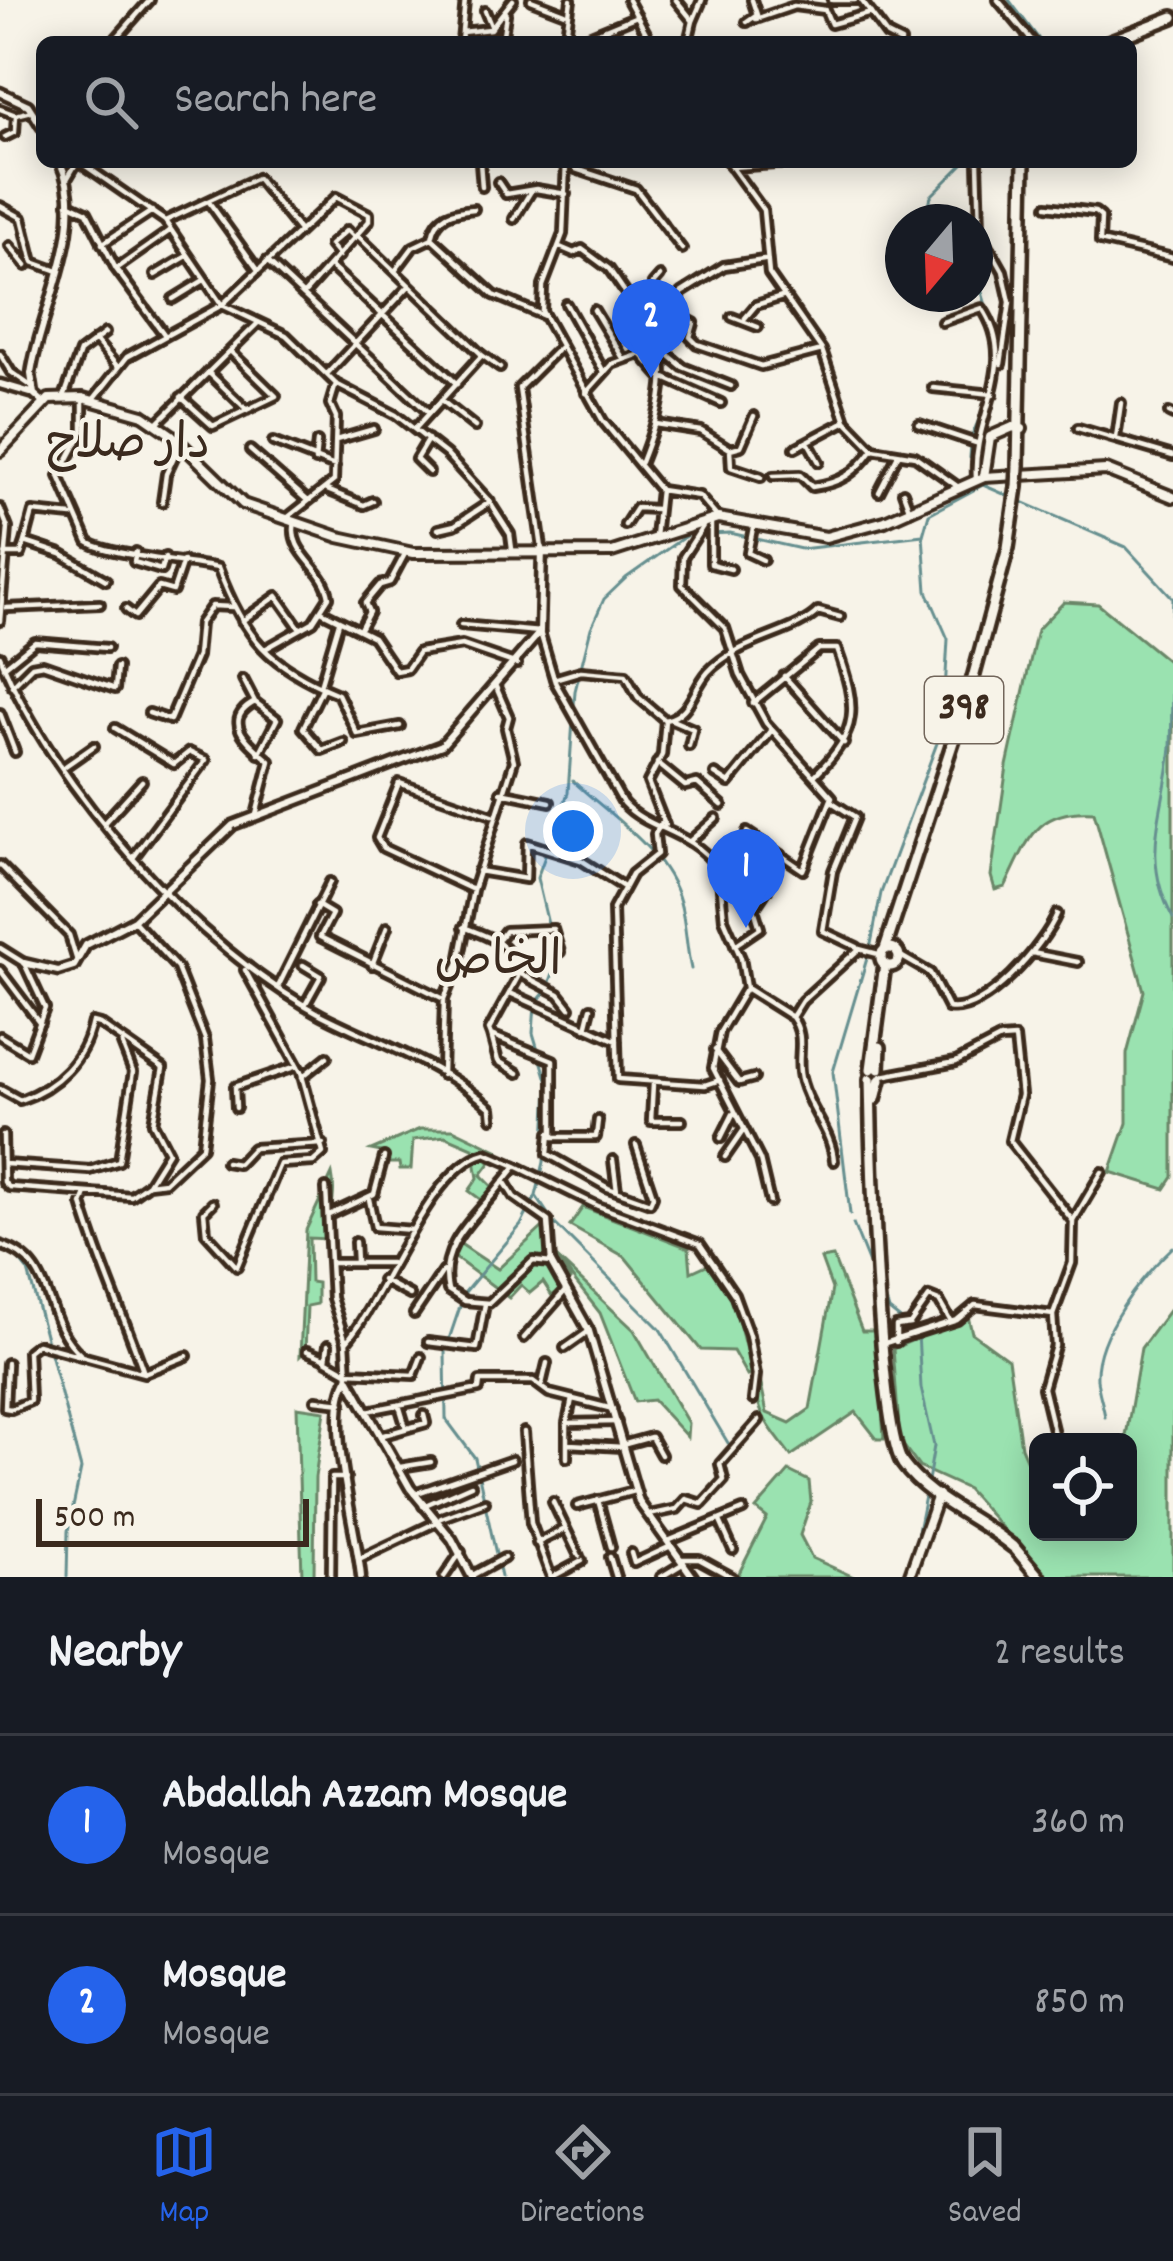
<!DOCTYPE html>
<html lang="en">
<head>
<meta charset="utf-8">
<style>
  body { margin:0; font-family:Dekko,"Playpen Sans Arabic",sans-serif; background:#242831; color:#f1f3f6 }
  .controls { position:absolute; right:36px; bottom:36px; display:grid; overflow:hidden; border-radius:18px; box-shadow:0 6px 30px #0003 }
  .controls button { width:108px; height:108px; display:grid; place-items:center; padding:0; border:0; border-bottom:3px solid #363941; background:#171b24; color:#f1f3f6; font:60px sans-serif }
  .compass { position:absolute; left:885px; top:204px; width:108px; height:108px; border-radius:50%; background:#171b24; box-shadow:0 6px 30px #0003; rotate:199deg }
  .scale { position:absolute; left:36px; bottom:30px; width:273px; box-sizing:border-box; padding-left:12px; border:6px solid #3b2a1e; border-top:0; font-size:33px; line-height:42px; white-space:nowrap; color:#3b2a1e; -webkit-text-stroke:9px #f7f3e8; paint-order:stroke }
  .you { position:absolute; left:573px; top:831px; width:42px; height:42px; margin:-30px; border:9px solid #fff; border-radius:50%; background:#1a73e8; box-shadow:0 0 0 18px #1a73e833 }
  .badge { display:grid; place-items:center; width:78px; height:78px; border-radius:50%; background:#2563eb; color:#fff; font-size:39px; font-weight:700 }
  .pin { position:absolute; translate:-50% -99px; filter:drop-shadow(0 3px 6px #0008) }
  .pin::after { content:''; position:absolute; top:63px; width:42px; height:36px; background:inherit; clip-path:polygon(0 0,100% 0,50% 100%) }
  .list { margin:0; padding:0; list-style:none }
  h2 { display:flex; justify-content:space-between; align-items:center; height:156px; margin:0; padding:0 48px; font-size:51px }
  h2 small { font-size:39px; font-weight:400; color:#9ea1a6 }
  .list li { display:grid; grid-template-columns:78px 1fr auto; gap:36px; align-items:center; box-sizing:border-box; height:180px; padding:0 48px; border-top:3px solid #363941 }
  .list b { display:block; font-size:45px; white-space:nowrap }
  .list p { margin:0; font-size:39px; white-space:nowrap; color:#9ea1a6 }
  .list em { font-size:39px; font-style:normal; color:#9ea1a6 }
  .icon { flex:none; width:66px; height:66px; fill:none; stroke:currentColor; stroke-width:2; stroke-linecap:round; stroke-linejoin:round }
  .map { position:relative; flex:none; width:1173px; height:1577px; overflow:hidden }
  .search { position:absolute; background:#171b24; box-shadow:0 6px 30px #0003; left:36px; right:36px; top:36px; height:132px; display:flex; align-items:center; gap:30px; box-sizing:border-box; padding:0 42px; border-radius:18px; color:#9ea1a6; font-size:45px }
  .sheet { height:516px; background:#171b24 }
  nav { display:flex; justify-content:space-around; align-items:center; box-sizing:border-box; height:168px; border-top:3px solid #363941; background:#171b24; font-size:33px; color:#9ea1a6 }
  nav a { display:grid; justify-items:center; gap:6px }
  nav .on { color:#2563eb }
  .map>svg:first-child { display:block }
</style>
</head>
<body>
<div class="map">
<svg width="1173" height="1577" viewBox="0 0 1173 1577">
  <rect width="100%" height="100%" fill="#f7f3e8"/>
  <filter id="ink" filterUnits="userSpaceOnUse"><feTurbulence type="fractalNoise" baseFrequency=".00833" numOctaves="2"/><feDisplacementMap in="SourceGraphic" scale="24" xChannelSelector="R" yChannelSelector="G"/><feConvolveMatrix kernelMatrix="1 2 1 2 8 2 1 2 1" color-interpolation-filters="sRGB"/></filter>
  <g filter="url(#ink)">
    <path fill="#9ae2b0" stroke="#6a8667" stroke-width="3" d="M 1064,602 L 1098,604 L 1173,665 L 1173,1177 L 1165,1189 L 1110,1172 L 1127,1123 L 1127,1054 L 1144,991 L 1094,812 C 1035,808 1028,841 1005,887 L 995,890 L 991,876 L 1007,766 L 1037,630 Z
      M 420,1129 L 453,1129 L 499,1151 L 481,1175 L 495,1189 L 484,1202 L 469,1191 L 478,1178 L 473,1148 L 445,1136 L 413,1140 L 411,1169 L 400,1169 L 399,1163 L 386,1163 L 386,1153 L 371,1150 Z
      M 332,1174 C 337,1199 328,1215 328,1239 L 309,1238 L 310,1282 L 317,1283 L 317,1304 L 307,1306 L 305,1351 L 300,1356 L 306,1230 Z
      M 583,1207 L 689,1248 L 691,1272 L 711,1263 L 732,1296 L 752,1373 L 747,1376 L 733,1351 L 701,1350 L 625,1257 L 570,1226 Z
      M 543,1227 L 550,1231 L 552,1253 L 634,1330 L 688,1423 L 687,1437 L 653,1400 L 635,1402 L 600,1313 L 560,1262 L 570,1280 L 552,1296 L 543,1282 L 530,1293 L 521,1285 L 509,1298 L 450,1254 L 459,1243 L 498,1269 Z
      M 833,1257 L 862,1331 L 877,1331 L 884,1439 L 877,1439 L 856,1412 L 791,1456 C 774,1432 750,1410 760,1379 L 767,1413 L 790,1423 L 810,1409 L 832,1289 L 821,1259 Z
      M 1173,1305 L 1173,1577 L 1046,1577 L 967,1489 L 919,1467 L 900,1441 L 893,1349 L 968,1316 L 972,1333 L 1008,1359 L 1021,1447 L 1038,1487 L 1038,1532 L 1066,1532 L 1080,1539 L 1128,1532 L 1125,1442 L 1141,1348 Z
      M 297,1407 L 325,1411 L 315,1477 L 314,1577 L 302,1577 Z
      M 789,1471 L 809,1481 L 811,1502 L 800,1535 L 812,1558 L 854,1577 L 737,1577 L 767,1518 L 756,1509 Z"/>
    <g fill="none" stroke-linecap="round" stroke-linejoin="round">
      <path stroke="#668f8f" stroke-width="3" d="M 1009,0 L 1041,42
        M 925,222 L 931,196 L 965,162
        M 975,270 L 999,347
        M 971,438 L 985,405
        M 970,458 L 971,443
        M 983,485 L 1126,547 L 1172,597
        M 1173,598 C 1170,647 1173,698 1171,747 C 1165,812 1139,856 1173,918
        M 573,781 C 610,816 666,850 680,902 C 686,924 686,947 691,969
        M 870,949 L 881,893 L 943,727 L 948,639 L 927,591 L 923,535 L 929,514 L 983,485
        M 536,1196 L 554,1223 L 660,1329 L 728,1443
        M 850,1214 L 833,1072 L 868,955
        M 853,1224 L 874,1276
        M 0,1249 L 16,1256 L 28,1271 L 81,1469 L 68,1531 L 67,1577
        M 884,1294 L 889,1310 L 918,1333 L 921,1388 L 934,1446 L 928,1481
        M 1105,1417 C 1103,1404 1098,1391 1097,1379 C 1095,1334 1142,1276 1173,1247
        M 915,1546 L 926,1491
        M 501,1577 L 475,1458 L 446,1419 L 445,1351 L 465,1292 L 521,1225 L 536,1196 L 544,1162 L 548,1083 L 533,1033 L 535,1004 L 547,990 L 557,962 L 537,878 L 568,793 L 575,691 L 591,628 L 604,599 L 626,578 L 687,535 L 730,533 L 801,549 L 923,535"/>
      <g stroke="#3b2a1e" stroke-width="14">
        <path id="minor" d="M 531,0 L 565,13
          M 628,0 L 651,42
          M 676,0 L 693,21 L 688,42
          M 832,0 L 855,0
          M 861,0 L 887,35 L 901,42
          M 998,0 L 1033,42
          M 485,11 L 492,28
          M 756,19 L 794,6 L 825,10 L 831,24 L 871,13
          M 693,21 L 702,0
          M 747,22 L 757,15 L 752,0
          M 462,32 L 490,29 L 513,0
          M 113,42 L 150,0
          M 461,42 L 465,0
          M 502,42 L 506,14
          M 565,42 L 571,0
          M 574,42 L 637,16
          M 0,109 L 16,115
          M 5,137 L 15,132 L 16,115 L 32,111
          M 80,162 L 165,221 L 222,305 L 286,335 L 336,384 L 396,415 L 446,454 L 490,502 L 455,525 L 438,529
          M 480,162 L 482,187
          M 566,162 L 563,234 L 543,286 L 542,311 L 603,421 L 660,490 L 699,496 L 718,518
          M 574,162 L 576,169 L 636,189 L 682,249
          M 728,162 L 763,210 L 769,274 L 822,350 L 846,421 L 873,449 L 915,456 L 957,486
          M 978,162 L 980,230 L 1003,271 L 1010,302 L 1001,364
          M 731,167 L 806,162
          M 67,179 L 77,162
          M 498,182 L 506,194 L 536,189 L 566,194
          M 209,202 L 258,270
          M 68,203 L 87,212 L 116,269 L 164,334
          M 0,206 L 22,218 L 33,262 L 58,271
          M 1047,206 L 1095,212 L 1101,217 L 1100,241 L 1173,258
          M 514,219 L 531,191
          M 165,221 L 257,178 L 298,229
          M 357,235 L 482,355 L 415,429
          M 432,238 C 436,214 453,211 474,209
          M 102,244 L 152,211
          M 10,246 L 26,266
          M 560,247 L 574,253 L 582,249 L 609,269 L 658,340 L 646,352 L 612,364 L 586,393
          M 339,256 L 330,245 L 347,230 L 355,238
          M 267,261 L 429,413
          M 330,266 L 457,384
          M 117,268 L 171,230
          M 395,271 L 413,247 L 432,238 L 494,295 L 544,316
          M 155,275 L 187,256
          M 660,276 L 653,284 L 658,296 L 677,304
          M 173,299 L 204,280
          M 566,304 L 604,372
          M 594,310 L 623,358
          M 675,313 L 694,323 L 690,337 L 697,344 L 761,366 L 822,350
          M 732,317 L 758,327
          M 745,318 L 756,305 L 782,297
          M 942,322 L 982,308 C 1021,365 972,416 976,478
          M 95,340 L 117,366
          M 665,352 L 683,367 L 731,386
          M 640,353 L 660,376 L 721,403
          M 0,354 L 11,372 L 31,386
          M 482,355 L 500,368
          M 208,372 L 247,410
          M 327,374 L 409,286
          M 933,388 L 993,394
          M 64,397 L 80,352 L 105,333
          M 181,397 L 213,426 L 276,396 L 230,351
          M 83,398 L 83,431 L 59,476 L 88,542 C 107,555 188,562 218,568 C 244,638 270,667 338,694 L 357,734 L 400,726
          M 93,400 L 127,357 L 222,305 L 336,197 L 369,214 L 369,221 L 303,295
          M 441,400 L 475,427
          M 1169,413 L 1173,415
          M 157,423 L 258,323
          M 656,424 L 701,431 L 730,449 L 741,446 L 754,416
          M 919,424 L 976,443
          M 1078,428 L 1173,456
          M 1116,438 L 1121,403
          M 428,439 L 416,459 L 429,472
          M 336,440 L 374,429
          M 273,442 L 335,466
          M 808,442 L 819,462
          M 795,448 L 846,421
          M 730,449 L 731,467 L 761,477
          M 250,450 L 308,501
          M 315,461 L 317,442
          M 641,462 C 658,419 670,379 658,335 L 676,311 L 681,293 L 724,266 L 764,260
          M 773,476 L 800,475 L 812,487 C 841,483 856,473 873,449
          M 327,490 L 364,505 L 373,501
          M 879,492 L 898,455
          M 903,492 L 910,511
          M 162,502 L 166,474 L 180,444
          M 492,506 L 510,534 L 512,549
          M 0,508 L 8,528 L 0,621
          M 72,516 L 33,512 L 25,542 L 61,554 L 106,580
          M 287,518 L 334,481 L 336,417 L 330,404 L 336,384
          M 711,518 L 711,564 L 731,569
          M 754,523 L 748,553 L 763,560
          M 625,525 L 636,508 L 657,509
          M 703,526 L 683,557 L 682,585 L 725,628 L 740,675 L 766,723 L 832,797 L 803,870 L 747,832
          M 655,537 L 660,490
          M 542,548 L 519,388 L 559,348
          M 136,552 L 134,562 L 161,570 L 165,557
          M 5,554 L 21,554 L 25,542
          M 6,608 L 100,604
          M 126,609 L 135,616 L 159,587 L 173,591 L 183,561
          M 323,612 L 373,637 L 396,671 L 407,669 L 419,652 L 462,645 L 517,664
          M 242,621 L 277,596 L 299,627
          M 461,625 L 540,632 L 555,682 L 623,803 C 650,832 688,828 719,869 L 724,919 L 741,958 L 746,988 L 792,1017 L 802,1001 L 859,949 L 882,955
          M 361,627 L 369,612 L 365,603 L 380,585 L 390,582 L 406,552
          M 265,649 L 313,622 L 329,597 C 325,567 287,553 295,522
          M 0,656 C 52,787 198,949 322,1015 C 377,1043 445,1065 491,1108 L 492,1118
          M 4,667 L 35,642 L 107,648
          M 784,676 L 844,743
          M 243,679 L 255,702
          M 554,679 L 581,671 L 626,675 L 638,697 L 665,720
          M 12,686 L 32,666 L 43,664 L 115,689 L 117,667
          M 320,686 L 339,622
          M 322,689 L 303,728 L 322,750 L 343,742
          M 753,703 L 819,649 L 837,649 C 858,708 860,730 815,775
          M 0,713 L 15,752
          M 149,713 L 170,720 L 197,656 L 200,623 L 212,606 L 233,607
          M 672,720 L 693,729 L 689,746
          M 115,728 L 174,764 L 189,752 L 206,760 L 133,858
          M 657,763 L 685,786 L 697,783 L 722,805
          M 64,767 L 94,746
          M 715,774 L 729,783 L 772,730
          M 501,792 L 550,802
          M 832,802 L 855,817 L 833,871 L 823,931 L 857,947
          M 256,815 L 270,761 C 254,747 217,722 255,702 L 277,719 L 259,754
          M 104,823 L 142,781
          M 661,824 L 655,834 L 657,854 L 632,874 L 613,909 L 618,1079 L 705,1085 L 720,1080
          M 665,825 L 648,782 L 662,755 L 665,720 C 690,716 693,689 708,672 C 736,640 796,634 818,611 L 840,617
          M 690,841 L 716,818
          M 0,865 L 69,935 L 77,961
          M 716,865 L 720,850
          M 478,871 L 526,879 L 527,843 L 581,860 L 622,886
          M 721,875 L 733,857 L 738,864
          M 722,882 L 742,866 L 751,872
          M 473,890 L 383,848 L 377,838 L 399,783 L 492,815
          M 317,905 L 332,914 L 320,937 L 444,999
          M 464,927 C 493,939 512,942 518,977 L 489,1030 L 491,1035 L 553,1060 L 553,1137 L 596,1137 L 598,1120
          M 499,939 L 505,931 L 553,929 L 560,952
          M 735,945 L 760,928 L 754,909 L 768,888
          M 0,948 L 24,963 L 45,1008 L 28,1053 L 0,1036
          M 1032,953 L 1078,962
          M 899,955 L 930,973 L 948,1008 C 985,1015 1044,945 1057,914
          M 303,965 L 321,976 L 305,1005
          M 372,965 L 387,927
          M 0,970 L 40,1023
          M 519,973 L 559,994 L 570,1008
          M 278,987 L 330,882
          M 745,990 L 720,1032 L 713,1068 L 760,1160 L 770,1202
          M 510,993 L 617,1041
          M 792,1017 C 808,1040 794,1057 802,1082 C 810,1111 832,1132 834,1161
          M 586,1028 L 591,1008
          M 491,1035 L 498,1061 L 518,1073
          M 715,1050 L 739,1082 L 754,1078
          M 442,1075 L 444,999 L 459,962 L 473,890 L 514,761 L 506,728 L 509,717 L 496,687
          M 882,1076 L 956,1062 L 1000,1039 L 1015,1038 L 1021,1095 L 1010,1141 L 1073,1221 L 1072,1263 L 1053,1315 L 1055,1346 L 1043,1388 L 1056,1442
          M 302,1077 L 327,1057
          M 653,1084 L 651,1121 L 682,1121
          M 0,1089 L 20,1100 C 57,1087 84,1060 92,1022 L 100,1024 L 163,1068 L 153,1123 L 168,1152 L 148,1184
          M 236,1108 L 235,1087 L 297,1066
          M 550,1133 L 548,1154 L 608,1188 L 650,1203 L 653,1196 L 636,1145
          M 3,1135 L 4,1182 L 9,1187 L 131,1196 L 148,1184 L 165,1182 L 202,1147 L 210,1079 L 205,1039 L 177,968 L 135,922
          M 721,1138 L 733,1114
          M 725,1157 L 743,1131
          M 613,1160 L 617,1191
          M 226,1162 L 238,1164 L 253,1148 L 323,1144
          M 5,1164 L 90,1170 L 119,1161 L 133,1072 L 122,1044
          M 504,1181 C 479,1215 437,1243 448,1290 L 465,1301 L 489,1303 L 533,1261 L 551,1263 L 548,1221 L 514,1197 L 504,1181 L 516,1166 L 598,1206 L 700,1244 L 734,1294 L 749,1335 L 756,1375 L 753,1400
          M 326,1188 L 332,1298 L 346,1342 L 348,1378
          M 86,1194 L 82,1204 C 99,1262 124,1316 144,1373
          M 369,1199 L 375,1227 L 412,1230
          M 213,1203 L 204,1212 L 206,1233 L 237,1267 L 280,1164 L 313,1162 L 323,1153 L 301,1072 L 245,970
          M 329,1215 L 374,1194 L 384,1157
          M 1073,1221 L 1102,1172
          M 355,1242 L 356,1261
          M 0,1245 C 58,1262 41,1320 80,1354
          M 330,1263 L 390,1263
          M 382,1280 L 410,1295
          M 414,1314 L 443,1271
          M 524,1338 L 566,1290
          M 346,1342 C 384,1299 428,1167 486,1153 L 516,1166
          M 428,1342 L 477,1348 L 485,1304
          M 896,1342 L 896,1326 L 910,1324 L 929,1297 L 939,1301 L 951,1322
          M 885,1343 L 957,1320 L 975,1305 L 1053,1315
          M 328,1345 L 326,1360 L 347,1372 L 414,1375 L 421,1357
          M 565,1348 L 589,1331
          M 307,1351 L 324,1358
          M 7,1363 L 5,1408 L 11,1409 L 30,1401 L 28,1351 L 37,1344 L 144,1373 L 187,1356
          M 542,1384 L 547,1363
          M 316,1400 L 342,1403
          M 399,1405 L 406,1428
          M 367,1411 L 479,1389 L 480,1381 L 533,1381 L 549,1393 L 613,1409
          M 567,1423 L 572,1399
          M 524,1432 L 531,1523 L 551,1577
          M 380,1436 L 426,1423 L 424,1415
          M 569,1444 L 623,1447
          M 622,1445 L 651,1437 L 661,1455
          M 567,1458 L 567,1423 L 617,1422
          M 400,1467 L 431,1462
          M 414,1494 L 512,1460
          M 598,1500 L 611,1547
          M 553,1502 L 579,1556
          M 423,1506 L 471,1485
          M 577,1506 L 634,1491
          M 649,1515 L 677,1509 L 686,1499 L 702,1504 L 724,1480 L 720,1464 L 759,1420
          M 441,1518 L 485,1502
          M 720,1521 L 733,1550
          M 668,1541 L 743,1510
          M 537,1543 L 563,1530
          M 631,1553 L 634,1563 L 671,1546
          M 610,1557 L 616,1577
          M 361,1558 L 437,1522
          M 680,1559 L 699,1559 L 732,1577
          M 471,1576 L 504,1558
          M 331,1577 L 332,1478 L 346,1478
          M 444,1577 L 461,1552
          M 552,1577 L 582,1561
          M 661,1577 L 684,1563"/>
      </g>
      <g stroke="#3b2a1e" stroke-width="15">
        <path id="tertiary" d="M 0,92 L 28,105 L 42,127
          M 0,384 L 31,393
          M 43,402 L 34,394 L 31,374 C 40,309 90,227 60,162
          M 24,963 L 58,971 L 74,966 L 86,945 L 134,920 L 233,825 L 442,745 L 540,632 L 542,548
          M 551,1263 L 589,1331 L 639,1502 L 693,1577
          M 348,1378 L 410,1488 L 452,1539 L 472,1577
          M 348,1378 C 323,1417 357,1529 361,1577"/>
      </g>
      <g stroke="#3b2a1e" stroke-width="16">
        <path id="secondary" d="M 0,451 L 49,399 L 83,398 L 143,415 L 172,435 L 243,504 L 339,537 L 413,553 L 612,552 L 718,518 L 826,537 L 885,521 L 984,477 L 1106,470 L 1173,497
          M 984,477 L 990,437 L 1013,427 L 1022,429
          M 909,1577 L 938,1495"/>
      </g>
      <g stroke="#3b2a1e" stroke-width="18">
        <path id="primary" d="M 1108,42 L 1173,17
          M 1018,467 L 1024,162
          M881 957a9 9 0 1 1 18 0a9 9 0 1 1-18 0Z
          M 885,949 L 969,693 L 1008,548 L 1017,487
          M 871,1069 L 885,964
          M 879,1069 L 880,1047
          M 870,1079 C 871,1139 878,1427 903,1464 C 929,1500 979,1518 1013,1547
          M 875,1099 L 880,1080
          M 1013,1546 L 1039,1577"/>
      </g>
      <use href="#minor" stroke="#f7f3e8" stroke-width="4.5"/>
      <use href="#tertiary" stroke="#f7f3e8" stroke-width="6"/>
      <use href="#secondary" stroke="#f7f3e8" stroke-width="8"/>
      <use href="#primary" stroke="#f7f3e8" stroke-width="9"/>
      <g stroke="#3b2a1e" stroke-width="18" stroke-linecap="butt">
        <path id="primary-bridge" d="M 1017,487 L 1018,467"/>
      </g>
      <use href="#primary-bridge" stroke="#f7f3e8" stroke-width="9"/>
    </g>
  </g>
  <g text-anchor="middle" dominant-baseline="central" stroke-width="9" stroke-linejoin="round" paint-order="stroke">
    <rect fill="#f7f3e8" stroke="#73665b" stroke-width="3" x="925" y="677" width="78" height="66" rx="9"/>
    <g font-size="39" font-weight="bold" fill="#3b2a1e">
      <text x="964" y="710">398</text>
    </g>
    <g font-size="48" fill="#3b2a1e" stroke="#f7f3e8">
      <text x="128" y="446">دار صلاح</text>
      <text x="498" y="963">الخاص</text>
    </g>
  </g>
</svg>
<div class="controls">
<button><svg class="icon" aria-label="locate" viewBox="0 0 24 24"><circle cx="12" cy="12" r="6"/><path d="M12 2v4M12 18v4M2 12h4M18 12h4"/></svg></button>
</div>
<svg class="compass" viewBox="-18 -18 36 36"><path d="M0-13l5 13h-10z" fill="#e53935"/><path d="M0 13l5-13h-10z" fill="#9ea1a6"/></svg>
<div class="scale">500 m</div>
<div class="you"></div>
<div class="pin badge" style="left:746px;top:928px">1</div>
<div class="pin badge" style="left:651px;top:378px">2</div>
<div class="search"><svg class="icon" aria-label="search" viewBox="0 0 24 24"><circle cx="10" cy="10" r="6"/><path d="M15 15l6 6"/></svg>Search here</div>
</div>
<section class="sheet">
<h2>Nearby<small>2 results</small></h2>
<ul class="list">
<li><span class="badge">1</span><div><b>Abdallah Azzam Mosque</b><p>Mosque</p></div><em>360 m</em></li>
<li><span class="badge">2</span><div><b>Mosque</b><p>Mosque</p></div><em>850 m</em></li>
</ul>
</section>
<nav>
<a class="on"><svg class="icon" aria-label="map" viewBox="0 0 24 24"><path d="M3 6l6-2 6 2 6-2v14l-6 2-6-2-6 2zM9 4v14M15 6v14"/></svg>Map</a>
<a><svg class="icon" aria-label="directions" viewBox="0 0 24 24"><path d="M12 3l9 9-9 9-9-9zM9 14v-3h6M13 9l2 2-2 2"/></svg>Directions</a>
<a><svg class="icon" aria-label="saved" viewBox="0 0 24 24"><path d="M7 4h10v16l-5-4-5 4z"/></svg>Saved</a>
</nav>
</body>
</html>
